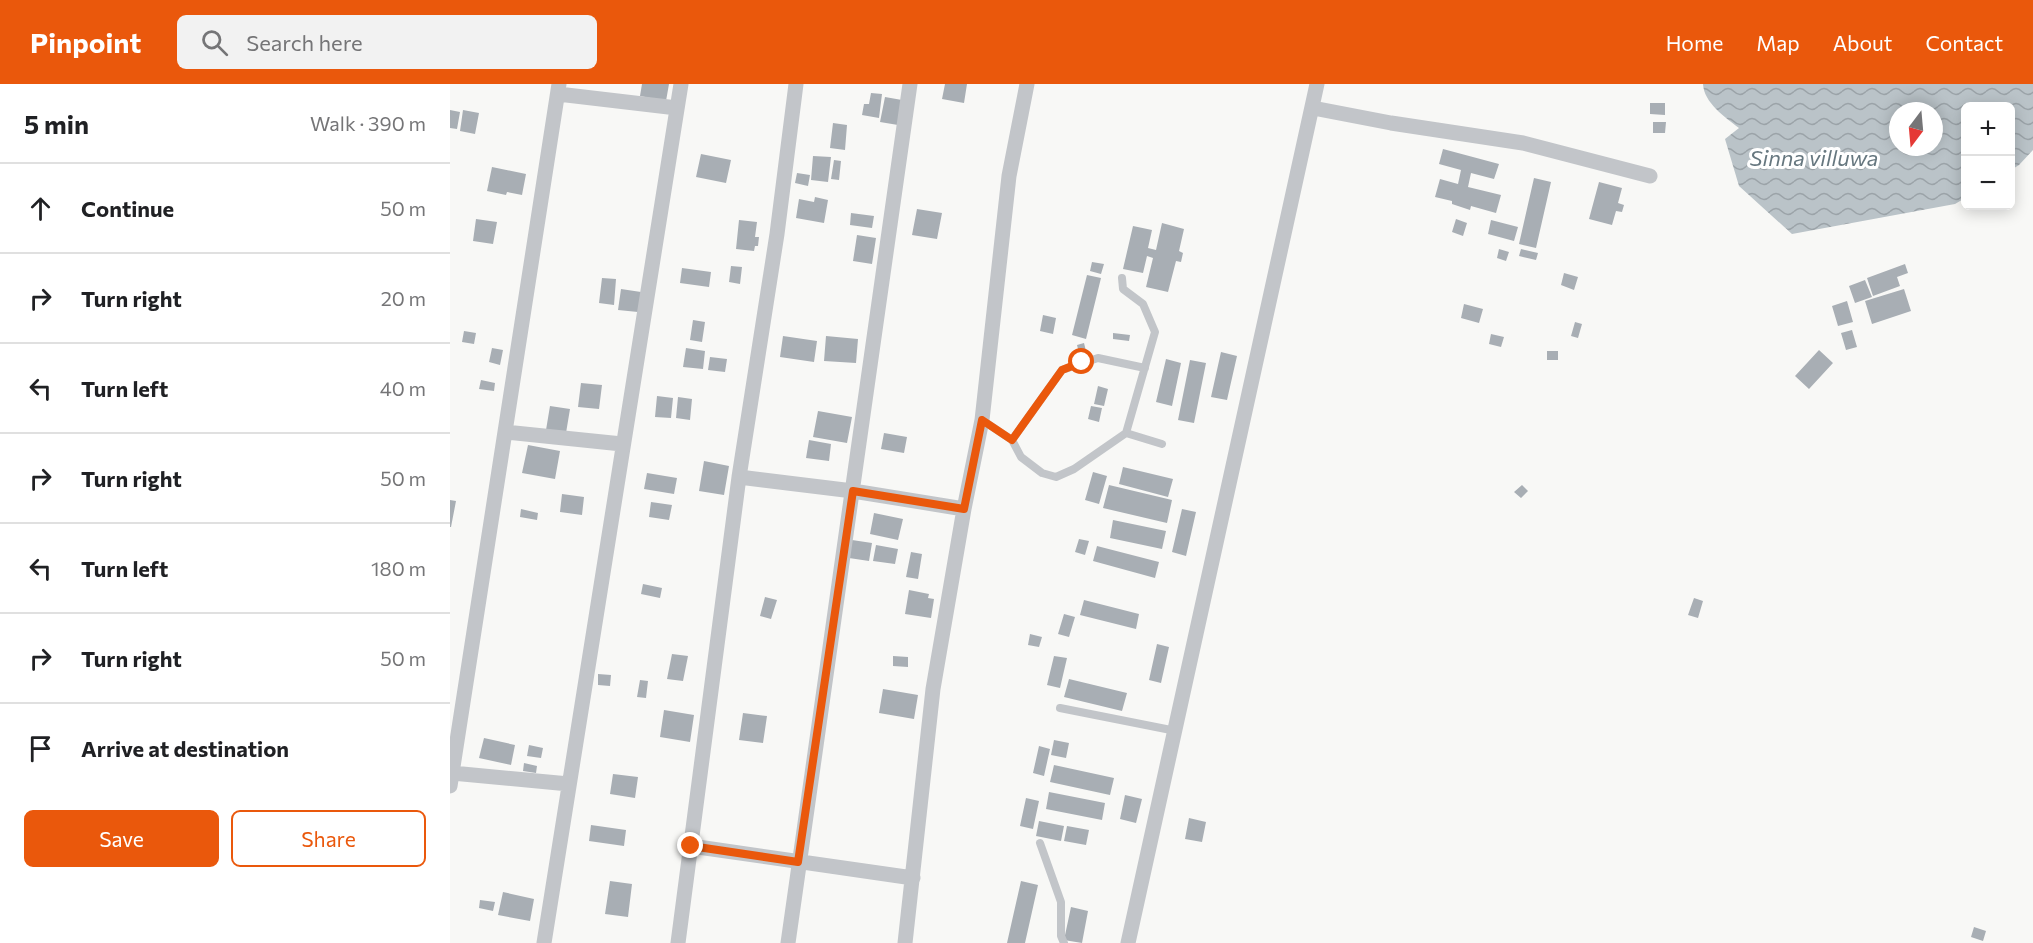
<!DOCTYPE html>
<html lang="en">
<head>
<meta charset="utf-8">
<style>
  body { margin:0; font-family:Commissioner,sans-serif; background:#f2f2f2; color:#202124 }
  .controls { position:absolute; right:18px; top:18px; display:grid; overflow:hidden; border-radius:9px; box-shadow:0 3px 15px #0003 }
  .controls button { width:54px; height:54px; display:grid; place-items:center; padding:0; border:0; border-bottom:2px solid #e0e0e0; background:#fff; color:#202124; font:30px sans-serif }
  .compass { position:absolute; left:1439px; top:18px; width:54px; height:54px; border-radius:50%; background:#fff; box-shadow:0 3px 15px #0003; rotate:196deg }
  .stop { position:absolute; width:18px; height:18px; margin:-14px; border:4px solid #ea580c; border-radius:50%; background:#fff }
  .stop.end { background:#ea580c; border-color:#fff; box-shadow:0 2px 6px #0008 }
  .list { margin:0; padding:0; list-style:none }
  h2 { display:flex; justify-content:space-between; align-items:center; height:78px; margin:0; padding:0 24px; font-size:26px }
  h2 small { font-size:20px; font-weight:400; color:#757577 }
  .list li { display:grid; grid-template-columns:39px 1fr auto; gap:18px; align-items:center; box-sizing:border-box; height:90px; padding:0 24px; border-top:2px solid #e0e0e0 }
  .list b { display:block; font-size:22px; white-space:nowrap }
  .list em { font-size:20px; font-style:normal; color:#757577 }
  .actions { display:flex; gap:12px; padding:18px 24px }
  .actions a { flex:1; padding:14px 0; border:2px solid #ea580c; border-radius:9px; text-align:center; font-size:21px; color:#ea580c }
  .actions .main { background:#ea580c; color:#fff }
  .icon { flex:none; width:33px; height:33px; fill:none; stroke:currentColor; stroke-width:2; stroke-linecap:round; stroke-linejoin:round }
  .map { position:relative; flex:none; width:1583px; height:859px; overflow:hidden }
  header { display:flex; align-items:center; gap:36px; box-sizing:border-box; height:84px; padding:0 30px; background:#ea580c; color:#fff }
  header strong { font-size:28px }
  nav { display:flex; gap:33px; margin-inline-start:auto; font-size:21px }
  .search { width:420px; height:54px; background:#f2f2f2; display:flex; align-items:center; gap:15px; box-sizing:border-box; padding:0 21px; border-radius:9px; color:#757577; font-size:22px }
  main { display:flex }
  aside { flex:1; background:#fff }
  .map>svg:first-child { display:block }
</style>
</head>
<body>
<header>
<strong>Pinpoint</strong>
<div class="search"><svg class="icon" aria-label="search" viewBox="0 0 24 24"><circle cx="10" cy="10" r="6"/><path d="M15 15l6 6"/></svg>Search here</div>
<nav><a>Home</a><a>Map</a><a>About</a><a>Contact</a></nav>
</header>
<main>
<aside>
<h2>5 min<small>Walk · 390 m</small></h2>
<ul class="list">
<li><svg class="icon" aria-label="ahead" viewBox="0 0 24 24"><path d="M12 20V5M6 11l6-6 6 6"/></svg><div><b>Continue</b></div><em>50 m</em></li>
<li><svg class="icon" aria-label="right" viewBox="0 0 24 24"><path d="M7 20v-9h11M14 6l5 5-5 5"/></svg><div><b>Turn right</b></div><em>20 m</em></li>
<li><svg class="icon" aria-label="left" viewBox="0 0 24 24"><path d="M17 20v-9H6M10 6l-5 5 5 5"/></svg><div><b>Turn left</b></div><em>40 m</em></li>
<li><svg class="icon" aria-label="right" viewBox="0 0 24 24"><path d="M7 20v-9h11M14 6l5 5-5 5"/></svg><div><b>Turn right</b></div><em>50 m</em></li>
<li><svg class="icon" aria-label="left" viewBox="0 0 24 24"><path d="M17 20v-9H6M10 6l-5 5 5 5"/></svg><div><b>Turn left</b></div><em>180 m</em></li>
<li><svg class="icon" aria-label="right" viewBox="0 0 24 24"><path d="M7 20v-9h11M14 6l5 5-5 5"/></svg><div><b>Turn right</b></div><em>50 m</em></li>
<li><svg class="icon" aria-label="arrive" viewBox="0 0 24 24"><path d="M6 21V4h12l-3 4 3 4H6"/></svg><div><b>Arrive at destination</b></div></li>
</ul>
<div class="actions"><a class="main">Save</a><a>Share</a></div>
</aside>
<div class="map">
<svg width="1583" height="859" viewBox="0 0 1583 859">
  <defs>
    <pattern id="water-waves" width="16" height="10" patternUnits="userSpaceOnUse" patternTransform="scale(1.5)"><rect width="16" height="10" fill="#bac3c8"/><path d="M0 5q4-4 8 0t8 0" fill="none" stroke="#9ba3a8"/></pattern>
  </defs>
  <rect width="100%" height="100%" fill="#f8f8f6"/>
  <path fill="url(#water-waves)" fill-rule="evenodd" d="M 1253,0 L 1583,0 L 1583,66 L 1569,81 L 1561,86 L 1560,22 L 1516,22 L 1515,114 L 1505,120 L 1342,150 L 1289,102 L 1275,55 L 1289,44 C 1275,33 1254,19 1253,0 ZM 1448,27 L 1484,27 L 1484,63 L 1448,63 Z"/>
  <path fill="#a8aeb4" d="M 192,0 L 219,0 L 216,17 L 190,12 Z
    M 495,0 L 517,0 L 514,19 L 492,15 Z
    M 421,9 L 432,10 L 429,34 L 412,31 L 414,20 L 419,20 Z
    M 435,13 L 452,16 L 448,41 L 430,38 Z
    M 1200,19 L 1215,19 L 1215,31 L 1200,30 Z
    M 0,26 L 10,28 L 7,45 L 0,44 Z
    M 13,26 L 29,29 L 25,50 L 10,47 Z
    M 1203,38 L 1216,38 L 1215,49 L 1203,49 Z
    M 383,39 L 397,41 L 395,66 L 380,64 Z
    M 993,65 L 1049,80 L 1044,95 L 1021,89 L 1018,103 L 1051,111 L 1046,129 L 1021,122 L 1020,126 L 1002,120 L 1002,117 L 985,113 L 990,95 L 1008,100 L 1011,86 L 989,80 Z
    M 251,70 L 281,76 L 276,99 L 246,93 Z
    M 363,72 L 381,73 L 378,98 L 361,96 Z
    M 384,76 L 391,77 L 389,96 L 381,95 Z
    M 42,83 L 76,90 L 72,111 L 57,108 L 56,111 L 37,107 Z
    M 347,89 L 360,91 L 358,102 L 345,99 Z
    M 1084,94 L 1101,98 L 1086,164 L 1069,160 Z
    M 1149,98 L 1172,104 L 1168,119 L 1174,121 L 1172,128 L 1166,127 L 1162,141 L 1139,135 Z
    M 365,113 L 378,116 L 374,139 L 346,134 L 349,115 L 364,118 Z
    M 467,125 L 492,129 L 487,155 L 462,151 Z
    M 401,129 L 424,132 L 422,144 L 400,141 Z
    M 26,135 L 47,138 L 43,160 L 23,157 Z
    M 1006,135 L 1017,139 L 1013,152 L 1002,148 Z
    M 289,136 L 307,138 L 305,153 L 309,153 L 308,162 L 305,162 L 304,167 L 286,165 Z
    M 1041,136 L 1068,143 L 1064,157 L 1038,150 Z
    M 712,139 L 734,145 L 729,167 L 733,169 L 731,178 L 726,177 L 718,208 L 696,203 L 703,174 L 697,172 L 693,189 L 673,185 L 683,142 L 702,146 L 698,164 L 706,166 Z
    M 407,151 L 426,154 L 422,180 L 403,177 Z
    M 1049,165 L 1059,168 L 1056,177 L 1047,174 Z
    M 1071,165 L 1088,169 L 1086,176 L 1069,172 Z
    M 642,178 L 654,180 L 651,190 L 640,187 Z
    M 1455,180 L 1458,189 L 1447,193 L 1450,202 L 1423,212 L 1417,194 Z
    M 281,182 L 292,183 L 290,200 L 279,198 Z
    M 232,184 L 261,188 L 259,203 L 230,199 Z
    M 1114,189 L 1128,193 L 1124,206 L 1111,201 Z
    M 637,191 L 651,194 L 636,255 L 622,251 Z
    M 152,194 L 166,195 L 164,221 L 149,219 Z
    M 1415,196 L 1422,213 L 1405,219 L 1399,202 Z
    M 171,205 L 191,208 L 188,228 L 168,226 Z
    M 1454,205 L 1461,227 L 1422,240 L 1415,217 Z
    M 1397,217 L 1403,238 L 1388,242 L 1382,222 Z
    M 1014,220 L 1033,225 L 1029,239 L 1011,234 Z
    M 593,231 L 606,234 L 603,250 L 590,247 Z
    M 243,236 L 255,238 L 252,258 L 240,256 Z
    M 1125,238 L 1132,240 L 1128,254 L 1121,252 Z
    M 1402,246 L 1407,263 L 1396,266 L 1391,249 Z
    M 14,247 L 26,249 L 24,260 L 12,258 Z
    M 663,249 L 680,251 L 679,257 L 663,255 Z
    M 1041,250 L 1054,253 L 1051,263 L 1039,260 Z
    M 333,252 L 367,257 L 364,278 L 330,273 Z
    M 376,252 L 408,255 L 406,279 L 374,277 Z
    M 634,259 L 637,271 L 630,273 L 627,261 Z
    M 42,264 L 53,266 L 50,281 L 39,278 Z
    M 236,264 L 255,267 L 253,285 L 233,283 Z
    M 1369,266 L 1383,279 L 1359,305 L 1345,292 Z
    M 1097,267 L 1108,267 L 1108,276 L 1097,276 Z
    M 771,268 L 787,272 L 777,316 L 761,313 Z
    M 260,273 L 277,275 L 275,288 L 258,286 Z
    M 716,275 L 731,279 L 722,322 L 706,318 Z
    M 740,276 L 756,279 L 744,339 L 728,336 Z
    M 31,296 L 45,299 L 44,307 L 29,305 Z
    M 131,299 L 152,301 L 149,325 L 128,323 Z
    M 648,302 L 658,305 L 654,322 L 644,320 Z
    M 207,312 L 223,314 L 221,334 L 205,333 Z
    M 228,313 L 242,315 L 240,336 L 226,334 Z
    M 100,322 L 120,325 L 116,349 L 96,346 Z
    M 641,322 L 652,324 L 649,338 L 638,335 Z
    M 368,327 L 402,333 L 397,359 L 363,353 Z
    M 434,349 L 457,353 L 454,369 L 431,365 Z
    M 359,356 L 381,360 L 379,377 L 356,374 Z
    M 78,361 L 110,367 L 105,395 L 72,389 Z
    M 254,377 L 279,382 L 274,411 L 249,407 Z
    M 673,383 L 723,395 L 718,413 L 669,400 Z
    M 643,388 L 657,392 L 649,420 L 635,416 Z
    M 197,389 L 227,394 L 224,410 L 194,405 Z
    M 659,401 L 722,416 L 717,439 L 653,424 Z
    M 1072,401 L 1078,407 L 1071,414 L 1064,408 Z
    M 112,410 L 134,413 L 132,431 L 110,428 Z
    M 0,416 L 6,417 L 1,443 L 0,443 Z
    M 201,418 L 222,421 L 219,436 L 199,433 Z
    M 71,425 L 88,429 L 87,436 L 70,433 Z
    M 732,425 L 746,428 L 736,472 L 722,468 Z
    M 424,429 L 453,435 L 448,456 L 420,450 Z
    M 663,436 L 716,447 L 712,465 L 660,454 Z
    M 629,455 L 639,457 L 635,471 L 625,468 Z
    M 402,456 L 422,459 L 419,477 L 399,474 Z
    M 426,461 L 448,465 L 445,480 L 423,477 Z
    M 647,462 L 709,478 L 705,494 L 643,477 Z
    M 461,468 L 472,470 L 468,495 L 456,493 Z
    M 193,500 L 212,504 L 210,514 L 191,510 Z
    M 459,506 L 479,510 L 478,514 L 484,515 L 481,534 L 455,530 Z
    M 315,513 L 327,516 L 321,535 L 310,532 Z
    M 1244,514 L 1253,517 L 1248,534 L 1238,531 Z
    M 634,516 L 689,530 L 686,545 L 630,531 Z
    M 614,530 L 625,533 L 619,553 L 608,550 Z
    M 580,550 L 592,553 L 589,563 L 578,561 Z
    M 707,560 L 719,563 L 711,599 L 699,596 Z
    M 222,570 L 238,572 L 233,597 L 217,595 Z
    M 443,572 L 458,573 L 458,583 L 443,582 Z
    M 604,572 L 617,574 L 610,604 L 597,601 Z
    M 148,590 L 161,591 L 160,602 L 148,601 Z
    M 619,595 L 677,609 L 672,627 L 614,613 Z
    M 190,596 L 198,597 L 196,614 L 187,613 Z
    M 433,605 L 468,611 L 464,635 L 429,629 Z
    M 214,626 L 244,631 L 240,658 L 210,653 Z
    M 293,629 L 317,632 L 313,659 L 289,656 Z
    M 34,654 L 65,661 L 61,681 L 29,674 Z
    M 604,656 L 619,659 L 616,674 L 601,671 Z
    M 79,661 L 93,664 L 91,674 L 77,672 Z
    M 589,662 L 600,665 L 594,692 L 583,689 Z
    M 74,679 L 87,682 L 86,689 L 73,687 Z
    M 604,681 L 664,694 L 660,711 L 600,698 Z
    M 163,690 L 188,693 L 185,714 L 160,710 Z
    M 599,708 L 655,719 L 652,736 L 596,725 Z
    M 675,711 L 692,715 L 686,739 L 670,735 Z
    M 576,714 L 589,717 L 583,745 L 570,742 Z
    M 739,734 L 756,738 L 752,758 L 735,755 Z
    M 589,737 L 614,742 L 611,757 L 586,752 Z
    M 141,741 L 176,746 L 174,762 L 139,757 Z
    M 617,742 L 639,746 L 636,761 L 614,757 Z
    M 160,797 L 182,800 L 178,833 L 155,830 Z
    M 571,797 L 588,801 L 575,859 L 557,859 Z
    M 53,808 L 84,815 L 80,837 L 48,831 Z
    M 30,816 L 45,818 L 43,827 L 29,824 Z
    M 621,823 L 638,827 L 632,859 L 614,856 Z
    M 1524,843 L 1536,847 L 1533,857 L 1521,853 Z"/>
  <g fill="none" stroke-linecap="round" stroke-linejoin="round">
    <path stroke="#c2c5c9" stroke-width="8" d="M 672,194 L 673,205 L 693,220 L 705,248 L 676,349
      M 532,336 L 562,356 L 571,373 L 592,389 L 606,393 L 624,385 L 676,349 L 712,360
      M 562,356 L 612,286 L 648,274 L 695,284
      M 610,624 L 726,647
      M 590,759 L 611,818 L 611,852 L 614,859"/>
    <path stroke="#c2c5c9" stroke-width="15" d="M 108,10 L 227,24
      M 863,24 L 941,39 L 1073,59 L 1200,92
      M 56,348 L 172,360
      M 289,393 L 403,407 L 514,425
      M 2,689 L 119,700
      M 0,702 L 109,0
      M 241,762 L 463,794
      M 94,859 L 231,0
      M 228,859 L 289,393 L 327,150 L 346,0
      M 338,859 L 460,0
      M 455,859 L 483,605 L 514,425 L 532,336 L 559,92 L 577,0
      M 678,859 L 867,0"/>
  </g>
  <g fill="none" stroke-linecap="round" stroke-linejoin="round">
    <path stroke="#ea580c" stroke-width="8" d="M 241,762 L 348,778 L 403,407 L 514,425 L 532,336 L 562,356 L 612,286 L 632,278"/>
  </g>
  <g text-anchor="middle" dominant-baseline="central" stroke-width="6" stroke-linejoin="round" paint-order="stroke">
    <g font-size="22" font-style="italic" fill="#66777f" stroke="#fff">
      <text x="1364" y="73">Sinna villuwa</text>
    </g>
  </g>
</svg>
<div class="controls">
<button>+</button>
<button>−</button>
</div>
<svg class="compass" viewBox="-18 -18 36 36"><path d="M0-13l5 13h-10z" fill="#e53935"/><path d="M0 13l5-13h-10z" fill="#757577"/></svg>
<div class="stop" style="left:632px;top:278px"></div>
<div class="stop end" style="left:241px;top:762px"></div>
</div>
</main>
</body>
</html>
